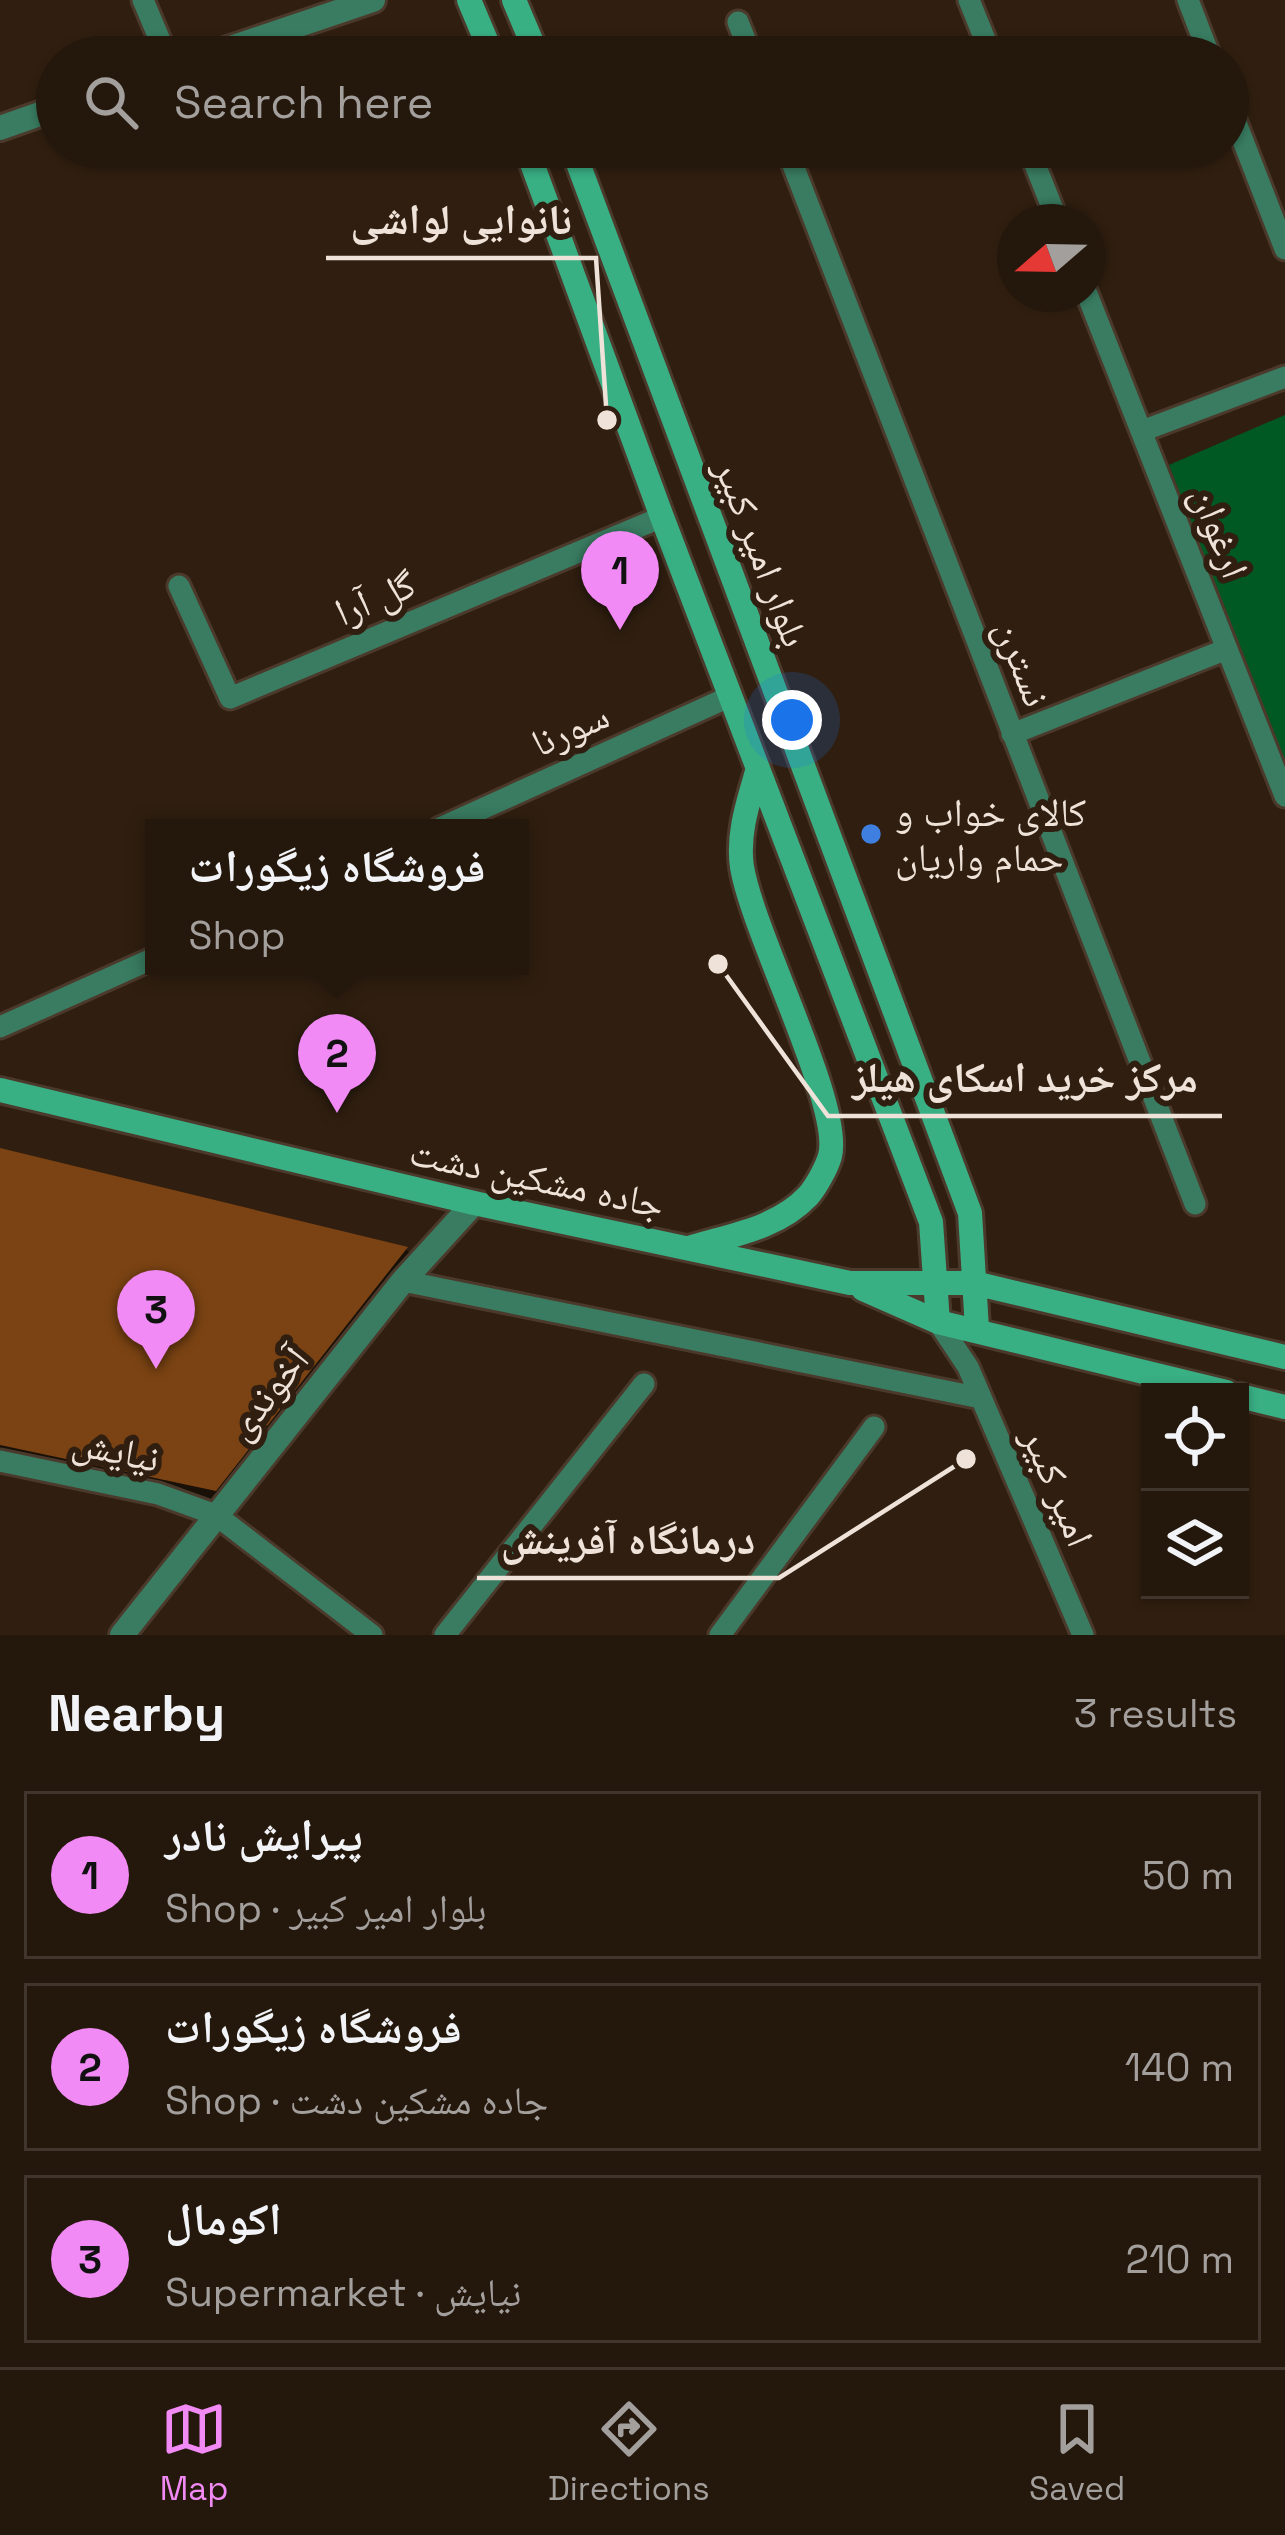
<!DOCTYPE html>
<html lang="en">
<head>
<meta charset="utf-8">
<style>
  body { margin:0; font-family:"Space Grotesk","Noto Naskh Arabic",sans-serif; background:#30241a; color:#f1f3f6 }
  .controls { position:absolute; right:36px; bottom:36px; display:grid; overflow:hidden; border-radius:0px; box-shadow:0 3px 9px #0004 }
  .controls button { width:108px; height:108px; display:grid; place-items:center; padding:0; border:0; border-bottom:3px solid #41362d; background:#24170c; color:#f1f3f6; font:60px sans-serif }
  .compass { position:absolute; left:997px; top:204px; width:108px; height:108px; border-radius:50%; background:#24170c; box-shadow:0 3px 9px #0004; rotate:250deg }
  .you { position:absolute; left:792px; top:720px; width:42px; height:42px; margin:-30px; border:9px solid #fff; border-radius:50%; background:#1a73e8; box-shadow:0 0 0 18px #1a73e833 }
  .badge { display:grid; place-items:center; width:78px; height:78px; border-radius:50%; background:#f18af4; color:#111; font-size:39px; font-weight:700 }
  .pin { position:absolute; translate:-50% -99px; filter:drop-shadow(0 3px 6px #0008) }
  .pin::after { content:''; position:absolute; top:63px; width:42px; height:36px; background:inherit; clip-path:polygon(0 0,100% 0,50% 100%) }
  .popup { position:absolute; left:145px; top:819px; width:384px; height:156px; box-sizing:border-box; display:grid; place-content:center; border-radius:0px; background:#24170c; filter:drop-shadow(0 3px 9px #0005); font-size:39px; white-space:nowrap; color:#a39f9d }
  .popup b { font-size:45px; color:#f1f3f6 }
  .popup::after { content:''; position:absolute; left:50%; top:100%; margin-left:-24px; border:24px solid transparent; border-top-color:#24170c }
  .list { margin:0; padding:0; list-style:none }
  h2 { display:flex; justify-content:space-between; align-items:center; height:156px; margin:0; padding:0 48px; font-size:51px }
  h2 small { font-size:39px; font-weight:400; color:#a39f9d }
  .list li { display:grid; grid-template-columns:78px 1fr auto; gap:36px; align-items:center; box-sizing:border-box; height:168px; margin:0 24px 24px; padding:0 24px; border:3px solid #41362d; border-radius:0px }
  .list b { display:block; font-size:45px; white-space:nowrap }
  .list p { margin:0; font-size:39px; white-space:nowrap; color:#a39f9d }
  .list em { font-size:39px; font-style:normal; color:#a39f9d }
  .icon { flex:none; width:66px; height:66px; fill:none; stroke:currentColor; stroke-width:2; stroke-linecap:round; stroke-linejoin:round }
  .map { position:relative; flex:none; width:1285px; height:1635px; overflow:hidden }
  .search { position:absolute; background:#24170c; box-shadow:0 3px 9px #0004; left:36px; right:36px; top:36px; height:132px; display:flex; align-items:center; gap:30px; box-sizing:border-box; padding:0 42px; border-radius:66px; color:#a39f9d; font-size:45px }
  .sheet { height:732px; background:#24170c }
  nav { display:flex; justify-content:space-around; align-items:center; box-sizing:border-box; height:168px; border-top:3px solid #41362d; background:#24170c; font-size:33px; color:#a39f9d }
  nav a { display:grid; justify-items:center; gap:6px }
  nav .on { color:#f18af4 }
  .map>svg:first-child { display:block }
</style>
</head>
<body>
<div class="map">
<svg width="1285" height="1635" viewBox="0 0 1285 1635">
  <rect width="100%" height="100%" fill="#301f10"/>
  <path fill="#005822" d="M 1285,415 L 1285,767 L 1169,465 Z"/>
  <path fill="#0007" d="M 0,1151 L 407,1250 L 423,1266 L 233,1506 L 0,1457 Z"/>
  <path fill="#7b4313" d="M 0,1148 L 408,1247 L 216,1491 L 0,1445 Z"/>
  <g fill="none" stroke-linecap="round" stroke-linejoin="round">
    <g stroke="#4b3a2c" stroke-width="27">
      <path id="minor" d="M 143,0 L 167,57
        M 969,0 L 992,57
        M 1188,0 L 1210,57
        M 738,22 L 752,57
        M 1228,102 L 1285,249
        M 786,147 L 1195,1204
        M 1028,147 L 1058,222
        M 1087,294 L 1285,796
        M 1142,431 L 1285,377
        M 179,586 L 230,698 L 662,517
        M 1012,734 L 1227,649
        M 440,828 L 731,696
        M 0,1027 L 154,958
        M 403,1281 L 981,1398
        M 938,1322 L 968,1367 L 1083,1635
        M 0,1461 L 158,1494 L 216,1515 L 372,1635
        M 445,1635 L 644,1384
        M 720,1635 L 874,1427"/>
    </g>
    <g stroke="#4b3a2c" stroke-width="30">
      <path id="tertiary" d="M 204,57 L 373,0
        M 0,128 L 57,108
        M 122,1635 L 403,1281 L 474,1203"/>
    </g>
    <g stroke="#4b3a2c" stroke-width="30">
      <path id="secondary" d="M 469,0 L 493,57
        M 514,0 L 538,57
        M 526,147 L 662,517 L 931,1222 L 938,1322
        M 572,147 L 970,1213 L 977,1329
        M 0,1090 L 474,1203 L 850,1283 L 974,1283 L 1285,1357
        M 692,1247 C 732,1235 778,1228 808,1196 C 816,1187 827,1167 830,1156 C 843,1106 753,934 742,867 C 737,833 749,800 758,768
        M 863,1289 L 938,1322 L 1226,1392
        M 1240,1396 L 1285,1407"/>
    </g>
    <use href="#minor" stroke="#397c61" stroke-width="21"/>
    <use href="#tertiary" stroke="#397c61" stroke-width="24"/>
    <use href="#secondary" stroke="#39af84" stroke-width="24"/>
  </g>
  <circle fill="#3f7fe0" stroke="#301f10" stroke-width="4.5" cx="871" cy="834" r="12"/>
  <g text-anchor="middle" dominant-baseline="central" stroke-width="12" stroke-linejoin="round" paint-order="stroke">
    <g font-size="39" fill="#efe3d9" stroke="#301f10">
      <text transform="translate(1220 532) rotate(69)">ارغوان</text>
      <text transform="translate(762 553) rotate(69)">بلوار امیر کبیر</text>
      <text transform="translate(375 598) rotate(-23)">گل آرا</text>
      <text transform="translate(1023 663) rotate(69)">نسترن</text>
      <text transform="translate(570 729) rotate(-24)">سورنا</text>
      <text transform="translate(537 1178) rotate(12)">جاده مشکین دشت</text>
      <text transform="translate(267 1393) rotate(-51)">آخوندی</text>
      <text transform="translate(116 1450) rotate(12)">نیایش</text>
      <text transform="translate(1058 1487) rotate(67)">امیر کبیر</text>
    </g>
    <g font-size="39" fill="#efe3d9" stroke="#301f10" text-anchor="start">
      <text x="895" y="812">کالای خواب و<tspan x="895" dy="45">حمام واریان</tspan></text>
    </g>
  </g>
  <path fill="none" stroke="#efe3d9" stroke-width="4.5" d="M607 420L596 258H326M718 964L828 1116H1222M966 1459L779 1578H477"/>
  <g fill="#efe3d9" stroke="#301f10" stroke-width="4.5">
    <circle cx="607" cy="420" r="12"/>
    <circle cx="718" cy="964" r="12"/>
    <circle cx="966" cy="1459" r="12"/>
  </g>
  <g font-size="42" text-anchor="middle" font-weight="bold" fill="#efe3d9" stroke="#301f10" stroke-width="12" stroke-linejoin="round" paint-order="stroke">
    <text x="461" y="234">نانوایی لواشی</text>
    <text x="1025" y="1092">مرکز خرید اسکای هیلز</text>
    <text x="628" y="1554">درمانگاه آفرینش</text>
  </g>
</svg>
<div class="controls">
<button><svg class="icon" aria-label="locate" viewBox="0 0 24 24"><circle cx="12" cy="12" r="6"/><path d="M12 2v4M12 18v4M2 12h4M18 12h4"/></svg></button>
<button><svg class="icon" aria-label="layers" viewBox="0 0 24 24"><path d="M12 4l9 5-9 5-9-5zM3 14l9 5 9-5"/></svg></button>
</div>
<svg class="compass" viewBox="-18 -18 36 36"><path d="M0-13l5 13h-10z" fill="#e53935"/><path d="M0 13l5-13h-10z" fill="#a39f9d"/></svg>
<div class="you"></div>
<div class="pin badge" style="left:620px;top:630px">1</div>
<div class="pin badge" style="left:337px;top:1113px">2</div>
<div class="popup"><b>فروشگاه زیگورات</b>Shop</div>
<div class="pin badge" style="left:156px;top:1369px">3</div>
<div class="search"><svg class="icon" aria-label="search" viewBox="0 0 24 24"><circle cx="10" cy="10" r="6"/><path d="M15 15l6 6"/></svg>Search here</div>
</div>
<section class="sheet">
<h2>Nearby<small>3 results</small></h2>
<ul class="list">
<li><span class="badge">1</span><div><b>پیرایش نادر</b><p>Shop · بلوار امیر کبیر</p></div><em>50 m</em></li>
<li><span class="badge">2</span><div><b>فروشگاه زیگورات</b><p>Shop · جاده مشکین دشت</p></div><em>140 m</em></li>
<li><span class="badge">3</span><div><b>اکومال</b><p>Supermarket · نیایش</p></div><em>210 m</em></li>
</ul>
</section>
<nav>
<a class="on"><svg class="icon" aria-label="map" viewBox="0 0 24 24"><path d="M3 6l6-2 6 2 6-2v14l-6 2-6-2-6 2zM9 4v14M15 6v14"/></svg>Map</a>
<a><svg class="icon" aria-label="directions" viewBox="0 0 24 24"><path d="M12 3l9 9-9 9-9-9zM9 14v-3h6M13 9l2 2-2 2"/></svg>Directions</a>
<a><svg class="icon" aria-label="saved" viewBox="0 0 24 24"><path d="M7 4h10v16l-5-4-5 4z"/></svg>Saved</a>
</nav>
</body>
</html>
